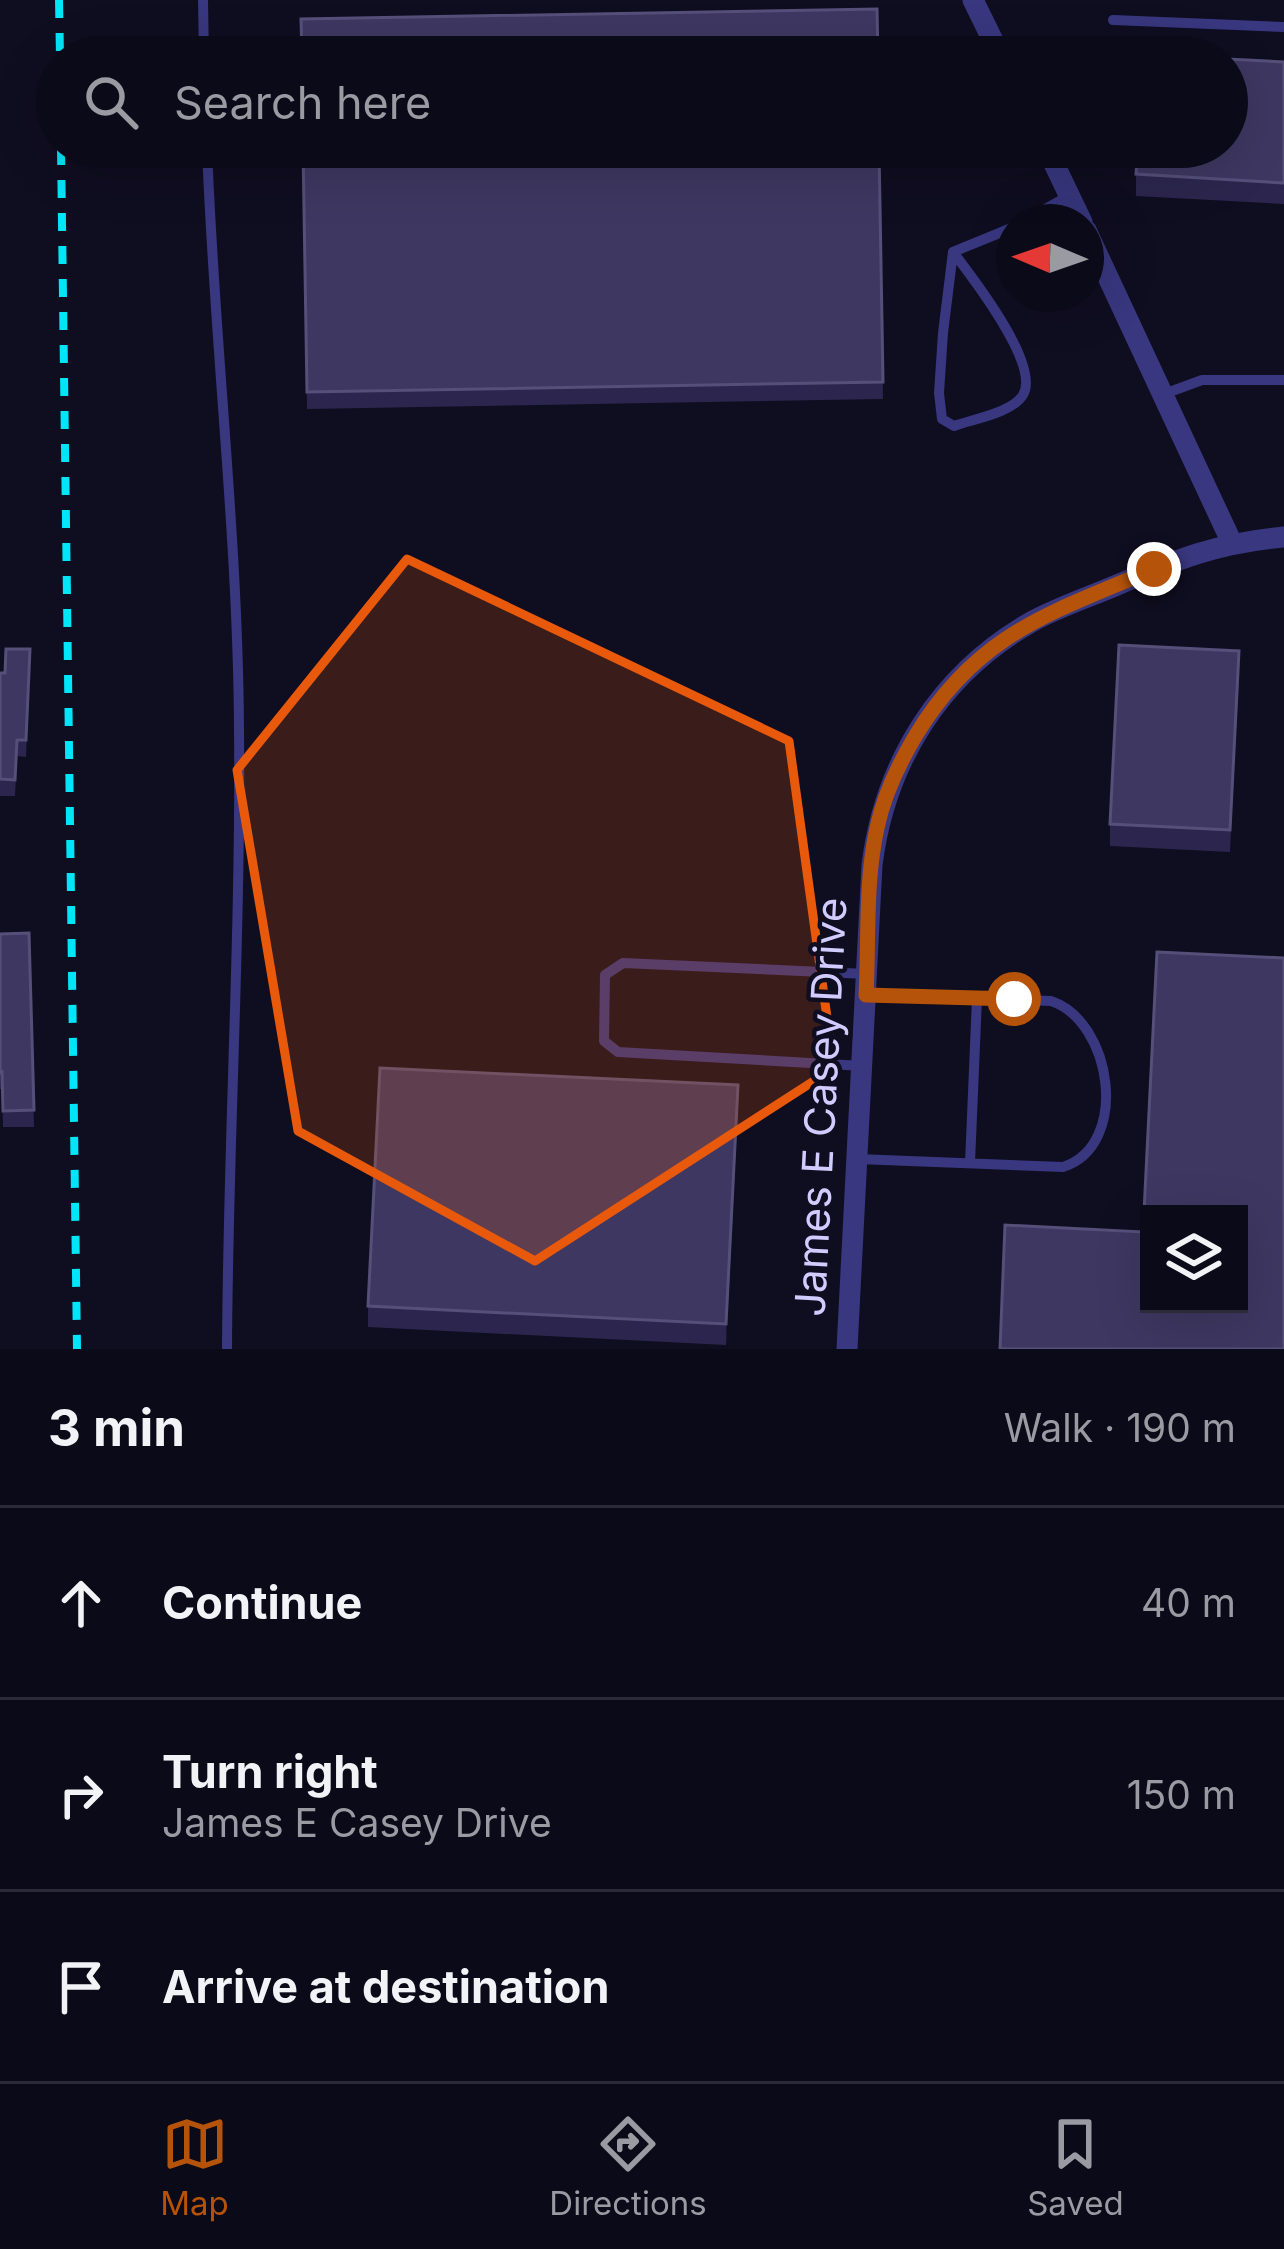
<!DOCTYPE html>
<html lang="en">
<head>
<meta charset="utf-8">
<style>
  body { margin:0; font-family:Inter,sans-serif; background:#141321; color:#f1f3f6 }
  .controls { position:absolute; right:36px; bottom:36px; display:grid; overflow:hidden; border-radius:0px; box-shadow:0 12px 48px #0002 }
  .controls button { width:108px; height:108px; display:grid; place-items:center; padding:0; border:0; border-bottom:3px solid #2b2b37; background:#0b0a18; color:#f1f3f6; font:60px sans-serif }
  .compass { position:absolute; left:996px; top:204px; width:108px; height:108px; border-radius:50%; background:#0b0a18; box-shadow:0 12px 48px #0002; rotate:272deg }
  .stop { position:absolute; width:36px; height:36px; margin:-27px; border:9px solid #b45309; border-radius:50%; background:#fff }
  .stop.end { background:#b45309; border-color:#fff; box-shadow:0 3px 12px #0008 }
  .list { margin:0; padding:0; list-style:none }
  h2 { display:flex; justify-content:space-between; align-items:center; height:156px; margin:0; padding:0 48px; font-size:51px }
  h2 small { font-size:39px; font-weight:400; color:#9a9aa2 }
  .list li { display:grid; grid-template-columns:78px 1fr auto; gap:36px; align-items:center; box-sizing:border-box; height:192px; padding:0 48px; border-top:3px solid #2b2b37 }
  .list b { display:block; font-size:45px; white-space:nowrap }
  .list p { margin:0; font-size:39px; white-space:nowrap; color:#9a9aa2 }
  .list em { font-size:39px; font-style:normal; color:#9a9aa2 }
  .icon { flex:none; width:66px; height:66px; fill:none; stroke:currentColor; stroke-width:2; stroke-linecap:round; stroke-linejoin:round }
  .map { position:relative; flex:none; width:1284px; height:1349px; overflow:hidden }
  .search { position:absolute; background:#0b0a18; box-shadow:0 12px 48px #0002; left:36px; right:36px; top:36px; height:132px; display:flex; align-items:center; gap:30px; box-sizing:border-box; padding:0 42px; border-radius:66px; color:#9a9aa2; font-size:45px }
  .sheet { height:732px; background:#0b0a18 }
  nav { display:flex; justify-content:space-around; align-items:center; box-sizing:border-box; height:168px; border-top:3px solid #2b2b37; background:#0b0a18; font-size:33px; color:#9a9aa2 }
  nav a { display:grid; justify-items:center; gap:6px }
  nav .on { color:#b45309 }
  .map>svg:first-child { display:block }
</style>
</head>
<body>
<div class="map">
<svg width="1284" height="1349" viewBox="0 0 1284 1349">
  <rect width="100%" height="100%" fill="#0f0d20"/>
  <g fill="none" stroke-linecap="round" stroke-linejoin="round">
    <path stroke="#38377f" stroke-width="10" d="M 203,0 L 204,57
      M 1113,20 L 1284,27
      M 207,147 C 214,341 238,535 239,729 C 241,936 228,1142 227,1349
      M 1022,222 L 1070,195
      M 953,252 C 972,277 1041,365 1023,395 C 1012,413 973,419 954,426 L 942,419 L 939,393 L 943,333 Z
      M 953,252 L 1014,227
      M 1164,394 L 1202,380 L 1284,380
      M 863,1066 L 618,1052 L 604,1041 L 605,975 L 623,963 L 867,974
      M 858,1159 L 1063,1167 C 1131,1145 1112,1021 1051,1001 L 866,995
      M 970,1163 L 977,998"/>
    <path stroke="#38377f" stroke-width="21" d="M 973,0 L 1001,57
      M 1046,147 L 1082,222
      M 1086,230 L 1231,541
      M 847,1349 L 872,865 C 885,761 941,673 1033,621 C 1059,607 1089,597 1117,585 C 1178,559 1217,543 1284,537"/>
    <path stroke="#00e5f7" stroke-width="8" stroke-dasharray="18 15" stroke-linecap="butt" d="M 59,0 L 60,57
      M 61,147 L 77,1349"/>
  </g>
  <path fill="#2c264e" d="M 1284,62 L 1284,204 L 1136,196 L 1136,174 Z
    M 303,147 L 879,147 L 883,399 L 307,409 Z
    M 30,649 L 26,757 L 17,756 L 15,796 L 0,796 L 0,673 L 5,673 Z
    M 1239,672 L 1230,852 L 1110,846 L 1110,824 Z
    M 29,933 L 34,1127 L 3,1127 L 2,1089 L 0,1089 L 0,934 Z
    M 738,1107 L 726,1345 L 368,1327 L 368,1306 Z"/>
  <path fill="#191434" d="M 738,1085 L 738,1107 L 726,1345 L 726,1324 Z"/>
  <path fill="#3e3761" stroke="#554f7a" stroke-width="3" fill-rule="evenodd" d="M 877,9 L 878,57 L 302,57 L 301,19 Z
    M 1143,54 L 1189,57 L 1143,57 Z
    M 1227,59 L 1284,62 L 1284,183 L 1136,174 L 1138,147 L 1227,147 Z
    M 303,147 L 879,147 L 883,382 L 307,392 Z
    M 1119,645 L 1239,651 L 1230,830 L 1110,824 Z
    M 6,649 L 30,649 L 26,740 L 17,740 L 15,780 L 0,779 L 0,673 L 5,673 Z
    M 29,933 L 34,1110 L 3,1111 L 2,1072 L 0,1073 L 0,934 Z
    M 1157,952 L 1284,958 L 1284,1349 L 1000,1349 L 1005,1225 L 1143,1232 ZM 1149,1214 L 1239,1214 L 1239,1304 L 1149,1304 Z
    M 380,1068 L 738,1085 L 726,1324 L 368,1306 Z"/>
  <g fill="none" stroke-linecap="round" stroke-linejoin="round">
    <path stroke="#b45309" stroke-width="15" d="M 1014,999 L 866,995 C 869,940 865,882 877,828 C 884,794 898,765 916,735 C 978,633 1051,613 1154,569"/>
  </g>
  <path fill="#e8590c" fill-opacity="0.2" stroke="#e8590c" stroke-width="9" stroke-linejoin="round" d="M 407,559 L 789,741 L 834,1068 L 535,1261 L 298,1131 L 237,770 Z"/>
  <g text-anchor="middle" dominant-baseline="central" stroke-width="9" stroke-linejoin="round" paint-order="stroke">
    <g font-size="42" fill="#d0ccff" stroke="#0f0d20">
      <text transform="translate(820 1107) rotate(-87)">James E Casey Drive</text>
    </g>
  </g>
</svg>
<div class="controls">
<button><svg class="icon" aria-label="layers" viewBox="0 0 24 24"><path d="M12 4l9 5-9 5-9-5zM3 14l9 5 9-5"/></svg></button>
</div>
<svg class="compass" viewBox="-18 -18 36 36"><path d="M0-13l5 13h-10z" fill="#e53935"/><path d="M0 13l5-13h-10z" fill="#9a9aa2"/></svg>
<div class="stop" style="left:1014px;top:999px"></div>
<div class="stop end" style="left:1154px;top:569px"></div>
<div class="search"><svg class="icon" aria-label="search" viewBox="0 0 24 24"><circle cx="10" cy="10" r="6"/><path d="M15 15l6 6"/></svg>Search here</div>
</div>
<section class="sheet">
<h2>3 min<small>Walk · 190 m</small></h2>
<ul class="list">
<li><svg class="icon" aria-label="ahead" viewBox="0 0 24 24"><path d="M12 20V5M6 11l6-6 6 6"/></svg><div><b>Continue</b></div><em>40 m</em></li>
<li><svg class="icon" aria-label="right" viewBox="0 0 24 24"><path d="M7 20v-9h11M14 6l5 5-5 5"/></svg><div><b>Turn right</b><p>James E Casey Drive</p></div><em>150 m</em></li>
<li><svg class="icon" aria-label="arrive" viewBox="0 0 24 24"><path d="M6 21V4h12l-3 4 3 4H6"/></svg><div><b>Arrive at destination</b></div></li>
</ul>
</section>
<nav>
<a class="on"><svg class="icon" aria-label="map" viewBox="0 0 24 24"><path d="M3 6l6-2 6 2 6-2v14l-6 2-6-2-6 2zM9 4v14M15 6v14"/></svg>Map</a>
<a><svg class="icon" aria-label="directions" viewBox="0 0 24 24"><path d="M12 3l9 9-9 9-9-9zM9 14v-3h6M13 9l2 2-2 2"/></svg>Directions</a>
<a><svg class="icon" aria-label="saved" viewBox="0 0 24 24"><path d="M7 4h10v16l-5-4-5 4z"/></svg>Saved</a>
</nav>
</body>
</html>
